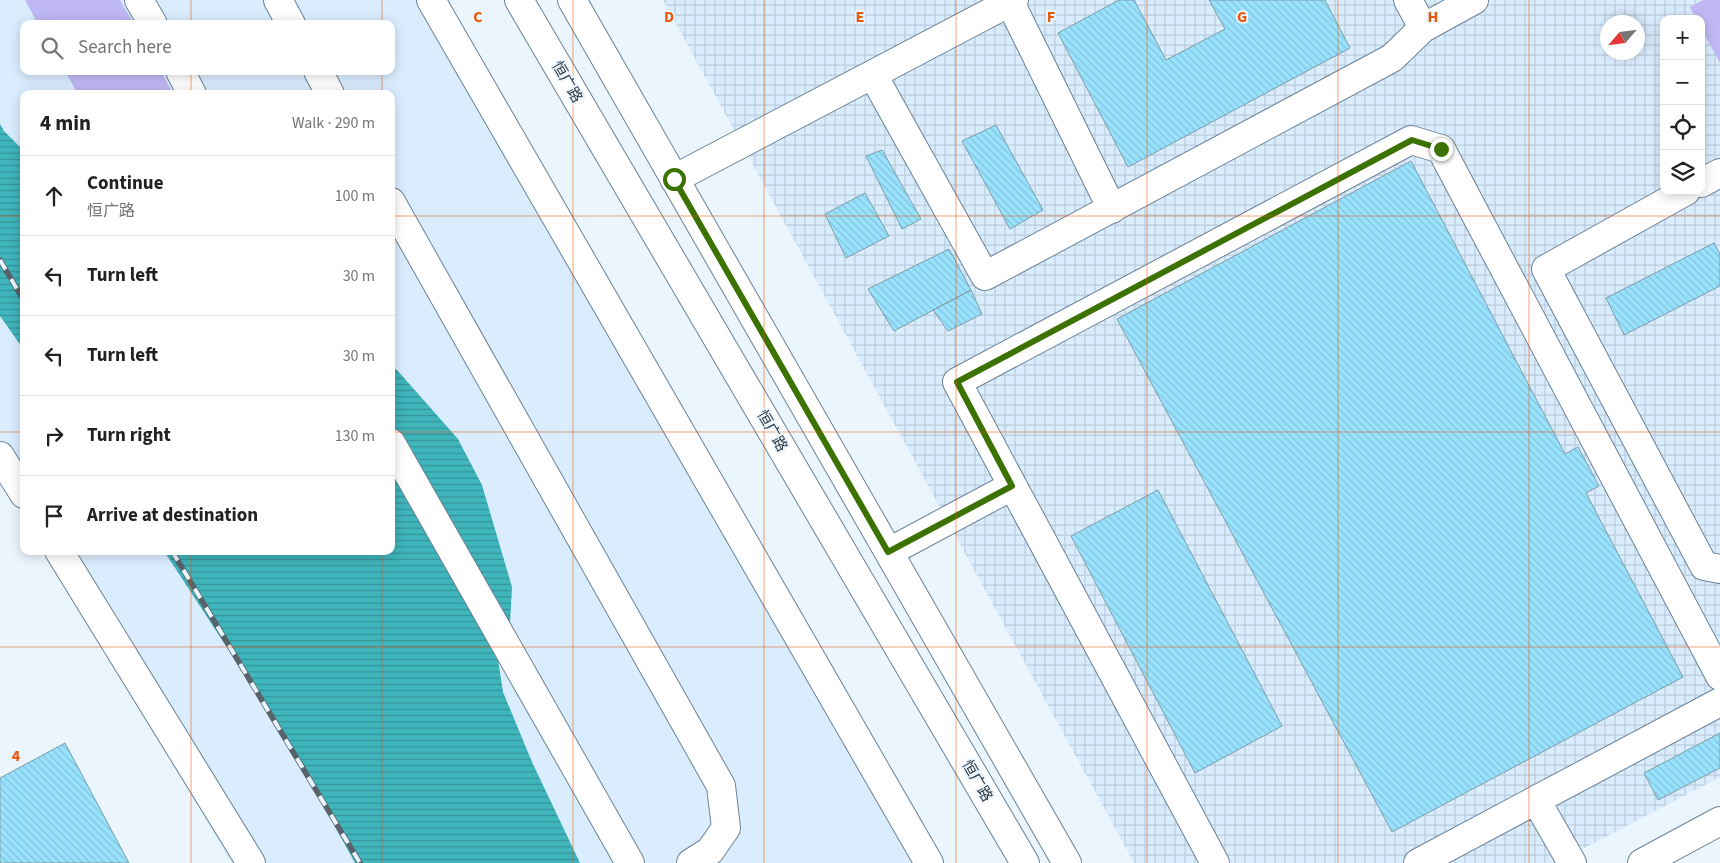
<!DOCTYPE html>
<html lang="en">
<head>
<meta charset="utf-8">
<style>
  body { margin:0; font-family:"Source Sans 3","Noto Sans SC",sans-serif; background:#f2f2f2; color:#222 }
  .controls { position:absolute; right:15px; top:15px; display:grid; overflow:hidden; border-radius:10px; box-shadow:0 2px 12px #0003 }
  .controls button { width:45px; height:45px; display:grid; place-items:center; padding:0; border:0; border-bottom:1px solid #e0e0e0; background:#fff; color:#222; font:25px sans-serif }
  .compass { position:absolute; left:1600px; top:15px; width:45px; height:45px; border-radius:50%; background:#fff; box-shadow:0 2px 12px #0003; rotate:242deg }
  .stop { position:absolute; width:15px; height:15px; margin:-11px; border:4px solid #3b7200; border-radius:50%; background:#fff }
  .stop.end { background:#3b7200; border-color:#fff; box-shadow:0 1px 5px #0008 }
  .list { margin:0; padding:0; list-style:none }
  h2 { display:flex; justify-content:space-between; align-items:center; height:65px; margin:0; padding:0 20px; font-size:21px }
  h2 small { font-size:16px; font-weight:400; color:#767676 }
  .list li { display:grid; grid-template-columns:32px 1fr auto; gap:15px; align-items:center; box-sizing:border-box; height:80px; padding:0 20px; border-top:1px solid #e0e0e0 }
  .list b { display:block; font-size:19px; white-space:nowrap }
  .list p { margin:0; font-size:16px; white-space:nowrap; color:#767676 }
  .list em { font-size:16px; font-style:normal; color:#767676 }
  .icon { flex:none; width:28px; height:28px; fill:none; stroke:currentColor; stroke-width:2; stroke-linecap:round; stroke-linejoin:round }
  .map { position:relative; flex:none; width:1720px; height:863px; overflow:hidden }
  .search { position:absolute; background:#fff; box-shadow:0 2px 12px #0003; left:20px; top:20px; width:375px; height:55px; display:flex; align-items:center; gap:12px; box-sizing:border-box; padding:0 18px; border-radius:10px; color:#767676; font-size:19px }
  .panel { position:absolute; background:#fff; box-shadow:0 2px 12px #0003; left:20px; top:90px; width:375px; height:465px; border-radius:10px }
  .map>svg:first-child { display:block }
</style>
</head>
<body>
<div class="map">
<svg width="1720" height="863" viewBox="0 0 1720 863">
  <defs>
    <pattern id="industrial-grid" width="8" height="8" patternUnits="userSpaceOnUse" patternTransform="scale(1.25)"><rect width="8" height="8" fill="#daedfe"/><path d="M0 4h8M4 0v8" fill="none" stroke="#bcccdb"/></pattern>
    <pattern id="water-rules" width="6" height="5" patternUnits="userSpaceOnUse" patternTransform="scale(1.25)"><rect width="6" height="5" fill="#3fb5bc"/><path d="M0 2.5h6" fill="none" stroke="#35949a"/></pattern>
    <pattern id="building-back-hatch" width="6" height="6" patternUnits="userSpaceOnUse" patternTransform="scale(1.25)"><rect width="6" height="6" fill="#98e2fd"/><path d="M-1 5l2 2M0 0l6 6M5-1l2 2" fill="none" stroke="#83c3da"/></pattern>
  </defs>
  <rect width="100%" height="100%" fill="#ebf5fe"/>
  <path fill="#daedfe" fill-rule="evenodd" d="M 0,0 L 444,0 L 511,119 L 945,863 L 231,863 L 49,551 L 391,551 L 391,94 L 24,94 L 24,507 L 0,467 ZM 24,24 L 391,24 L 391,71 L 24,71 Z"/>
  <path fill="url(#industrial-grid)" fill-rule="evenodd" d="M 663,0 L 1720,0 L 1720,777 L 1556,863 L 1134,863 ZM 1664,19 L 1701,19 L 1701,191 L 1664,191 ZM 1608,22 L 1638,22 L 1638,52 L 1608,52 Z"/>
  <path fill="#c0b8f5" d="M 25,0 L 120,0 L 134,24 L 38,24 Z
    M 1703,0 L 1720,0 L 1720,63 L 1701,28 L 1701,19 L 1696,19 L 1690,7 Z
    M 65,71 L 161,71 L 173,94 L 78,94 Z"/>
  <path fill="url(#water-rules)" d="M 0,124 L 4,131 L 24,151 L 24,350 L 0,316 Z
    M 391,367 L 397,370 L 458,439 L 482,485 L 512,587 L 510,624 L 497,653 L 503,692 L 532,762 L 580,863 L 355,863 L 288,741 L 164,551 L 391,551 Z"/>
  <path fill="url(#building-back-hatch)" stroke="#7d9daa" d="M 1119,0 L 1134,0 L 1166,60 L 1225,29 L 1209,0 L 1325,0 L 1350,48 L 1128,167 L 1058,33 Z
    M 996,125 L 1043,210 L 1010,229 L 962,141 Z
    M 882,150 L 921,219 L 902,229 L 866,156 Z
    M 1411,161 L 1565,454 L 1578,447 L 1599,486 L 1586,493 L 1683,677 L 1392,832 L 1117,319 Z
    M 865,193 L 889,236 L 846,258 L 825,214 Z
    M 1714,243 L 1720,254 L 1720,286 L 1624,335 L 1606,298 Z
    M 949,249 L 971,290 L 894,331 L 868,289 Z
    M 971,290 L 982,314 L 948,331 L 933,310 Z
    M 1158,490 L 1282,726 L 1195,773 L 1071,536 Z
    M 1720,733 L 1720,768 L 1658,800 L 1644,773 Z
    M 65,743 L 129,863 L 0,863 L 0,778 Z"/>
  <g fill="none" stroke-linecap="round" stroke-linejoin="round">
    <g stroke="#6c8296" stroke-width="30">
      <path id="minor" d="M 139,0 L 153,24
        M 278,0 L 291,24
        M 431,0 L 929,863
        M 519,0 L 1025,863
        M 572,0 L 1067,863
        M 1408,0 L 1423,28 L 1474,0
        M 1010,2 L 1112,209
        M 180,71 L 192,94
        M 318,71 L 330,94
        M 873,75 L 985,276 L 1392,58 L 1423,28
        M 674,179 L 1014,0
        M 1701,183 L 1720,173
        M 1686,191 L 1546,269 L 1704,566 L 1720,569
        M 391,202 L 721,786 L 726,828 L 710,851 L 691,863
        M 391,443 L 630,863
        M 0,456 L 24,494
        M 59,551 L 251,863
        M 889,552 L 1012,486
        M 1536,800 L 1572,863
        M 1215,863 L 957,382 L 1411,140 L 1441,149 L 1720,676
        M 1418,863 L 1720,702
        M 1642,863 L 1720,821"/>
    </g>
    <use href="#minor" stroke="#fff" stroke-width="28"/>
    <g stroke="#58626a" stroke-width="5.5">
      <path id="rail" d="M 0,260 L 24,301
        M 172,551 L 360,863"/>
    </g>
    <use href="#rail" stroke="#ebf5fe" stroke-width="4" stroke-dasharray="11" stroke-linecap="butt"/>
  </g>
  <g fill="none" stroke-linecap="round" stroke-linejoin="round">
    <path stroke="#3b7200" stroke-width="6" d="M 674,179 L 888,552 L 1012,486 L 957,382 L 1412,140 L 1441,149"/>
  </g>
  <path fill="none" stroke="#e8590c" stroke-width="1" stroke-opacity="0.55" d="M 191,0 L 191,24M 382,0 L 382,24M 573,0 L 573,863M 764,0 L 764,863M 956,0 L 956,863M 1147,0 L 1147,863M 1338,0 L 1338,863M 1529,0 L 1529,863M 191,71 L 191,94M 382,71 L 382,94M 0,216 L 24,216M 391,216 L 1720,216M 0,432 L 24,432M 391,432 L 1720,432M 191,551 L 191,863M 382,551 L 382,863M 0,647 L 1720,647"/>
  <g text-anchor="middle" dominant-baseline="central" stroke-width="4" stroke-linejoin="round" paint-order="stroke">
    <g font-size="15" fill="#313b43" stroke="#ebf5fe">
      <text transform="translate(567 82) rotate(60)">恒广路</text>
      <text transform="translate(772 431) rotate(60)">恒广路</text>
      <text transform="translate(977 781) rotate(60)">恒广路</text>
    </g>
  </g>
  <g font-size="16" text-anchor="middle" font-weight="bold" fill="#e8590c" stroke="#ebf5fe" stroke-width="4" stroke-linejoin="round" paint-order="stroke">
    <text x="478" y="22">C</text>
    <text x="669" y="22">D</text>
    <text x="860" y="22">E</text>
    <text x="1051" y="22">F</text>
    <text x="1242" y="22">G</text>
    <text x="1433" y="22">H</text>
    <text x="16" y="761">4</text>
  </g>
</svg>
<div class="controls">
<button>+</button>
<button>−</button>
<button><svg class="icon" aria-label="locate" viewBox="0 0 24 24"><circle cx="12" cy="12" r="6"/><path d="M12 2v4M12 18v4M2 12h4M18 12h4"/></svg></button>
<button><svg class="icon" aria-label="layers" viewBox="0 0 24 24"><path d="M12 4l9 5-9 5-9-5zM3 14l9 5 9-5"/></svg></button>
</div>
<svg class="compass" viewBox="-18 -18 36 36"><path d="M0-13l5 13h-10z" fill="#e53935"/><path d="M0 13l5-13h-10z" fill="#767676"/></svg>
<div class="stop" style="left:674px;top:179px"></div>
<div class="stop end" style="left:1441px;top:149px"></div>
<div class="search"><svg class="icon" aria-label="search" viewBox="0 0 24 24"><circle cx="10" cy="10" r="6"/><path d="M15 15l6 6"/></svg>Search here</div>
<section class="panel">
<h2>4 min<small>Walk · 290 m</small></h2>
<ul class="list">
<li><svg class="icon" aria-label="ahead" viewBox="0 0 24 24"><path d="M12 20V5M6 11l6-6 6 6"/></svg><div><b>Continue</b><p>恒广路</p></div><em>100 m</em></li>
<li><svg class="icon" aria-label="left" viewBox="0 0 24 24"><path d="M17 20v-9H6M10 6l-5 5 5 5"/></svg><div><b>Turn left</b></div><em>30 m</em></li>
<li><svg class="icon" aria-label="left" viewBox="0 0 24 24"><path d="M17 20v-9H6M10 6l-5 5 5 5"/></svg><div><b>Turn left</b></div><em>30 m</em></li>
<li><svg class="icon" aria-label="right" viewBox="0 0 24 24"><path d="M7 20v-9h11M14 6l5 5-5 5"/></svg><div><b>Turn right</b></div><em>130 m</em></li>
<li><svg class="icon" aria-label="arrive" viewBox="0 0 24 24"><path d="M6 21V4h12l-3 4 3 4H6"/></svg><div><b>Arrive at destination</b></div></li>
</ul>
</section>
</div>
</body>
</html>
